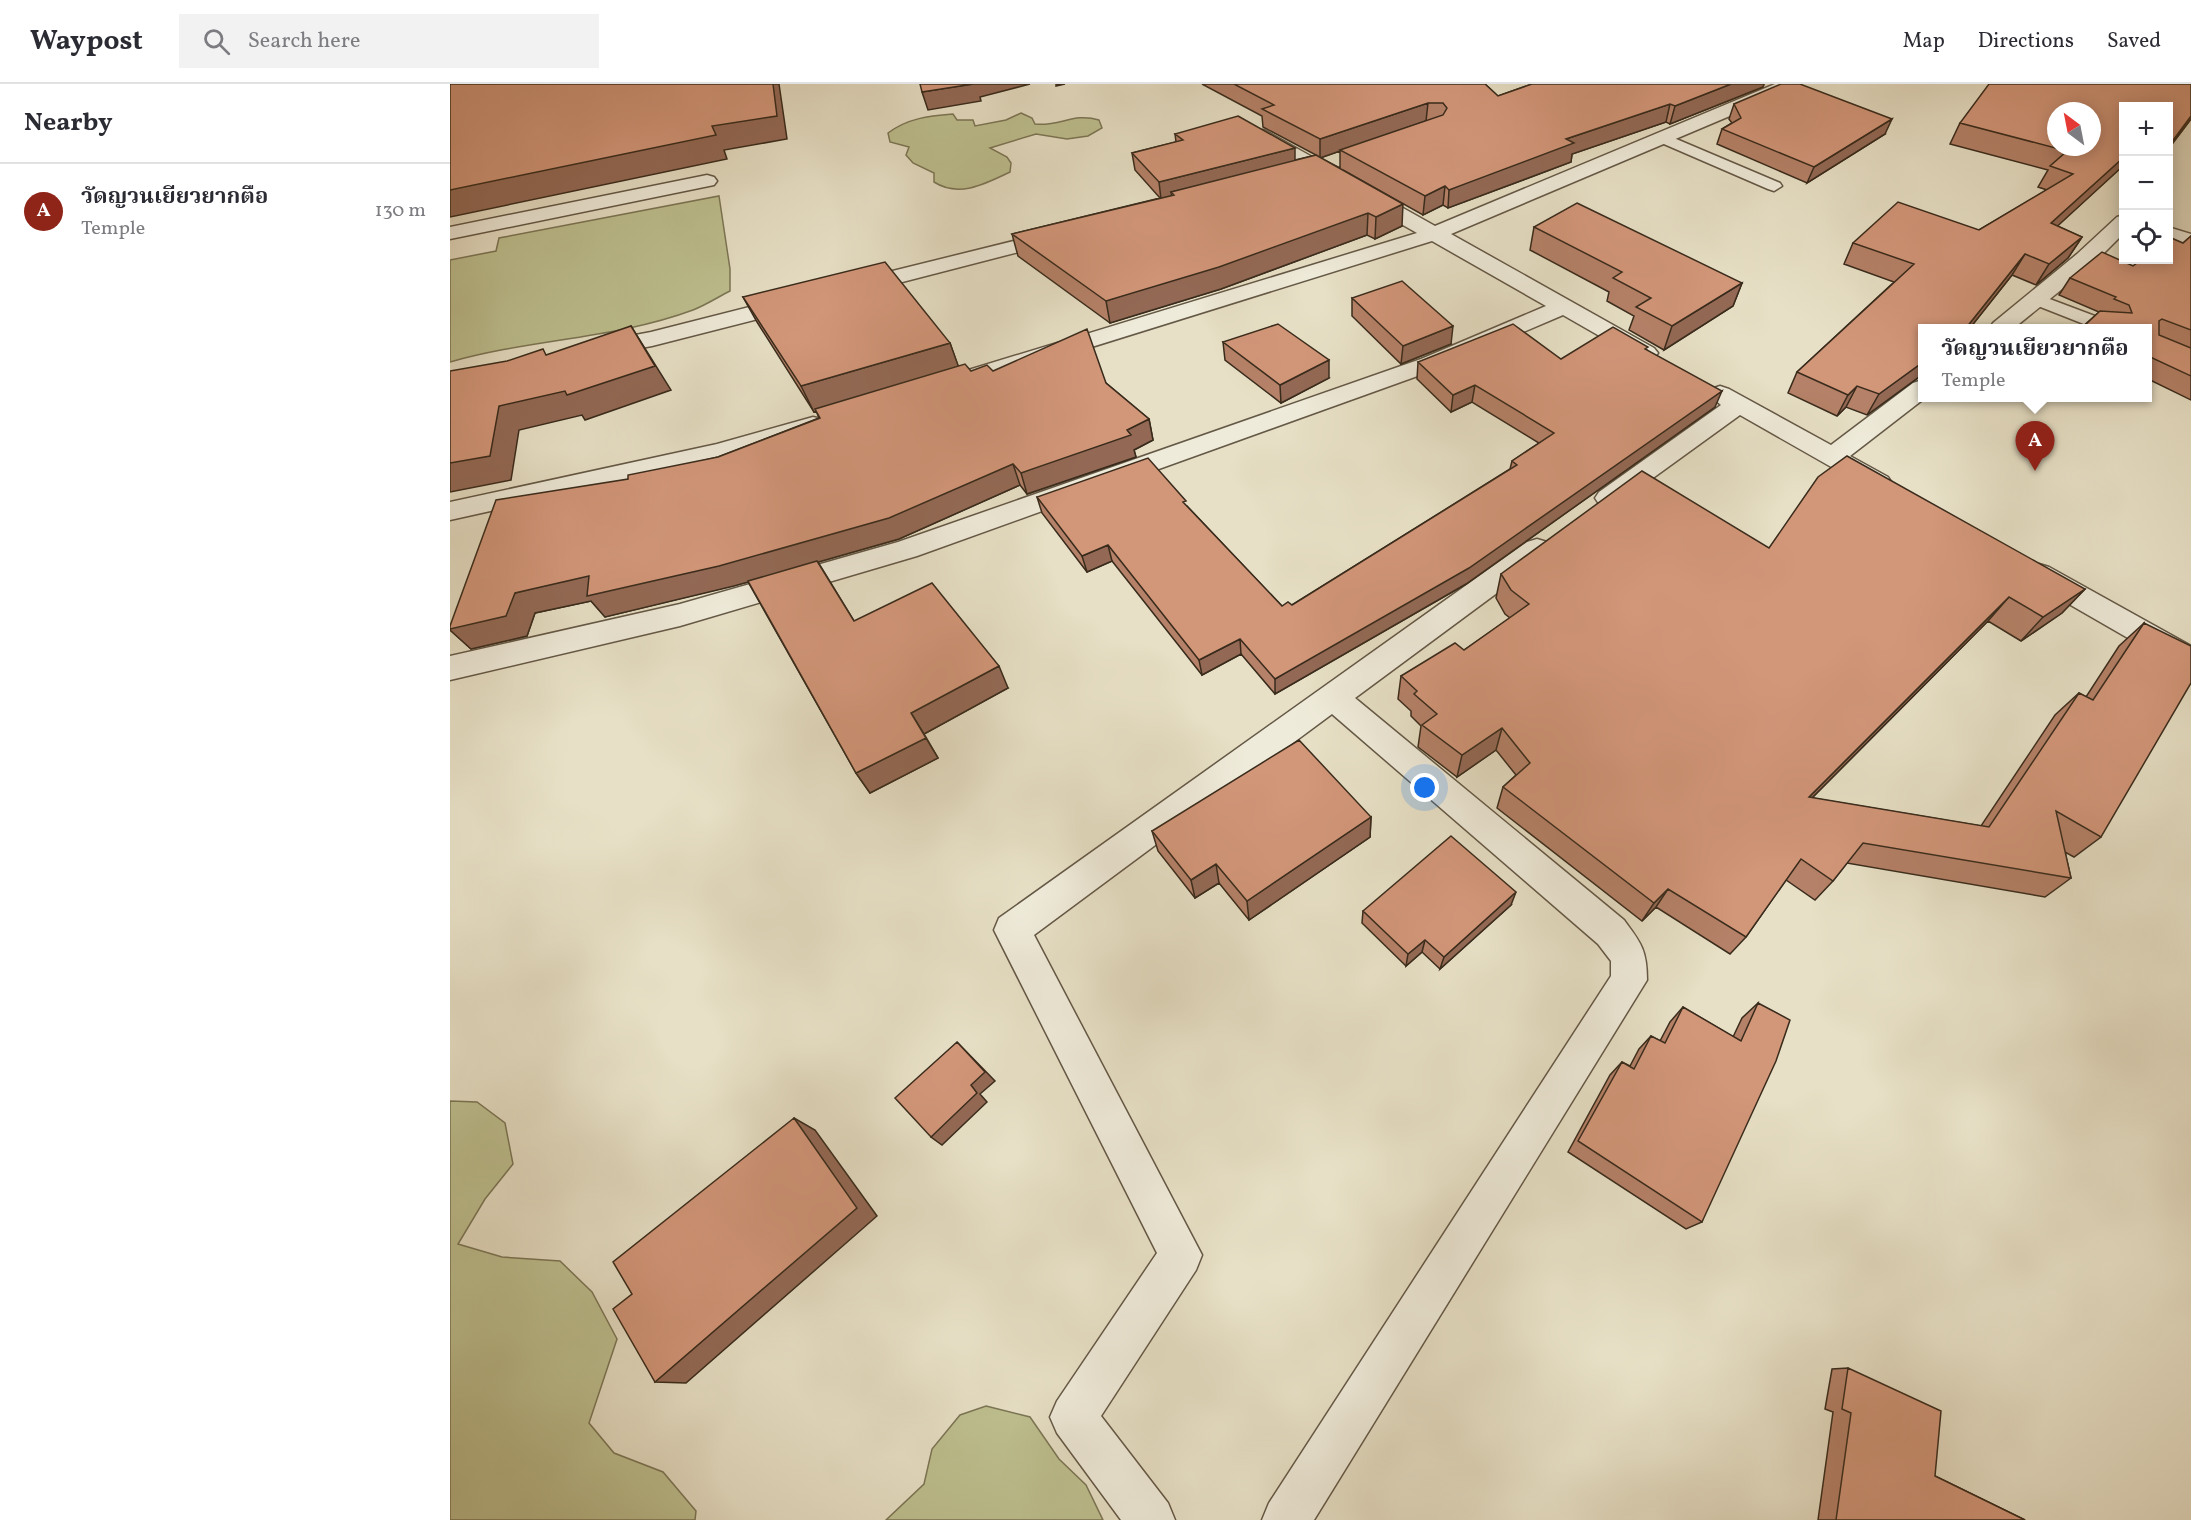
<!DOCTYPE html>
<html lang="en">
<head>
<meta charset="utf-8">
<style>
  body { margin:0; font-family:Vollkorn,"Noto Serif Thai",serif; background:#f2f2f3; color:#2b2b33 }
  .controls { position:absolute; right:18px; top:18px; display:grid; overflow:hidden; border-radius:0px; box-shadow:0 3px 15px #0003 }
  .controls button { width:54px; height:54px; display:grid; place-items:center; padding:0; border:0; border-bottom:2px solid #e1e1e2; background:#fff; color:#2b2b33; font:30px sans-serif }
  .compass { position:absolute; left:1597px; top:18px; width:54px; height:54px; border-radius:50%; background:#fff; box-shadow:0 3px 15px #0003; rotate:328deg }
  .you { position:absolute; left:975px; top:704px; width:21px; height:21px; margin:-15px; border:4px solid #fff; border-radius:50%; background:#1a73e8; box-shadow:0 0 0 9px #1a73e833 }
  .badge { display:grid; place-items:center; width:39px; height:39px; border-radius:50%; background:#8f2418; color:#fff; font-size:20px; font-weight:700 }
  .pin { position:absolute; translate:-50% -50px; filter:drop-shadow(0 2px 3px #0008) }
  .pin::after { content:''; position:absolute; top:32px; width:21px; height:18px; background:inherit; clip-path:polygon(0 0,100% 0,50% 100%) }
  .popup { position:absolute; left:1468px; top:240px; width:234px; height:78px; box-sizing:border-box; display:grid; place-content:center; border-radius:0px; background:#fff; filter:drop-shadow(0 2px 4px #0005); font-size:20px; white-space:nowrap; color:#7c7c81 }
  .popup b { font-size:22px; color:#2b2b33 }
  .popup::after { content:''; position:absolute; left:50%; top:100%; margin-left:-12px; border:12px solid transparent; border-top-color:#fff }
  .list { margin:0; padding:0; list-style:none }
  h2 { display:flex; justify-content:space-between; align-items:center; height:78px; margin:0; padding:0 24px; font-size:26px }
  h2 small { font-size:20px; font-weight:400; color:#7c7c81 }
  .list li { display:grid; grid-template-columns:39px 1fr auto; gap:18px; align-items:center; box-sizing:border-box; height:96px; padding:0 24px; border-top:2px solid #e1e1e2 }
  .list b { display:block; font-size:22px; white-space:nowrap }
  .list p { margin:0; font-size:20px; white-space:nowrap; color:#7c7c81 }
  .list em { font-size:20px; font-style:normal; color:#7c7c81 }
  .icon { flex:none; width:33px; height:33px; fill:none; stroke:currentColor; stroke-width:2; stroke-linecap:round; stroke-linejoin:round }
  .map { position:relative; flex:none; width:1741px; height:1436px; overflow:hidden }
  header { display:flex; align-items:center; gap:36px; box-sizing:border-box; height:84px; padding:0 30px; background:#fff; border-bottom:2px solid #e1e1e2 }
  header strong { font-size:28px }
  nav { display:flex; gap:33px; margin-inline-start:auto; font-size:21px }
  .search { width:420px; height:54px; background:#f2f2f3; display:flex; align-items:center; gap:15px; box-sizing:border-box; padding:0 21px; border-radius:0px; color:#7c7c81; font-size:22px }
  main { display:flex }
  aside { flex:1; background:#fff }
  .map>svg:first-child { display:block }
</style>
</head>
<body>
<header>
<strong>Waypost</strong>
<div class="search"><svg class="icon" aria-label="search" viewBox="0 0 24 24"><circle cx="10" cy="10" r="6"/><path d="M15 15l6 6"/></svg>Search here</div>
<nav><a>Map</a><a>Directions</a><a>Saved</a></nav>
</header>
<main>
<aside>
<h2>Nearby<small></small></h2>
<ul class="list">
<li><span class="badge">A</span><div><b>วัดญวนเยียวยากตือ</b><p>Temple</p></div><em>130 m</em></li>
</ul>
</aside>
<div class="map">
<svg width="1741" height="1436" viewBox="0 0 1741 1436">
  <rect width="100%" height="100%" fill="#e7e0c6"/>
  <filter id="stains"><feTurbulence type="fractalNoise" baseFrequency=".00333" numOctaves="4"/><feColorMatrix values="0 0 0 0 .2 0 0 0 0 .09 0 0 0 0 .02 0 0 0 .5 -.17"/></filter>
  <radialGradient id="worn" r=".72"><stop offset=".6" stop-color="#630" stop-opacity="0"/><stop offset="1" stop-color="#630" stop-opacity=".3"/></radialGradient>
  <path fill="#bec090" stroke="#7c7656" stroke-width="1.5" d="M 571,29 L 582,34 L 585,40 C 610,43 623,28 649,36 L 652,44 L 638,52 L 617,55 L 586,50 L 540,64 L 557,73 L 561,79 L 560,88 C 535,100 509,114 484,98 L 484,89 L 463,79 L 456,71 L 459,63 L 440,58 L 438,49 C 458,34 479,32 503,30 L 507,36 L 523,36 L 525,42 L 556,36 Z
    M 269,112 L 280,185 L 280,207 C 268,213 256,221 243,226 C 165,255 80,255 0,278 L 0,176 L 46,167 L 49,154 Z
    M 0,1017 L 27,1018 L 55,1039 L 63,1080 L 35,1115 L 8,1160 L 52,1173 L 110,1177 L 142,1208 L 167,1255 L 139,1339 L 164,1369 L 213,1388 L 246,1427 L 245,1436 L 0,1436 Z
    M 536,1322 L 580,1333 L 609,1375 L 636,1401 L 653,1436 L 436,1436 L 474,1400 L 482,1365 L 510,1331 Z"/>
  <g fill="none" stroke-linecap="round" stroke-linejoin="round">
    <g stroke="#645846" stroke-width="3">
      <path id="lane" d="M 1212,49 L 1330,99 L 1332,102 L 1324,107 L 1318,105 L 1207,57 L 1204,54 L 1207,51 Z
        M 1589,211 L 1666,240 L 1668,244 L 1644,244 L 1583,220 L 1580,216 L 1583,212 Z"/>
    </g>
    <g stroke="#645846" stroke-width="3">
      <path id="street" d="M 1325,0 L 1349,0 L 1346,4 L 1001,150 L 1204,264 L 1208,269 L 1204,274 L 1188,274 L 1113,231 L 987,285 L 467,472 L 230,542 L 0,596 L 0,572 L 230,520 L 448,458 L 971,275 L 1096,222 L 982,157 L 507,305 L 498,307 L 489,305 L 486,300 L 489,295 L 967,149 L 800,54 L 798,50 L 800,46 L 814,46 L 985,142 Z
        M 257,91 L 264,93 L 267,97 L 264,101 L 0,155 L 0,143 Z
        M 1674,131 L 1674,149 L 1643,180 L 1564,244 L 1540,244 L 1543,239 L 1627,170 L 1667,133 Z
        M 1718,143 L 1741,150 L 1741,163 L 1718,156 Z
        M 608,146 L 615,148 L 618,152 L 615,156 L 402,211 L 394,209 L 391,204 L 394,199 Z
        M 347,211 L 355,213 L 358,218 L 355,223 L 202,262 L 146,272 L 138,270 L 134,265 L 138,260 L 201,248 Z
        M 1472,296 L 1472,314 L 1475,314 L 1400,372 L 1438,393 L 1442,399 L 1438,405 L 1429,408 L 1420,405 L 1290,331 L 1167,420 L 1158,423 L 1149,420 L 1145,414 L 1149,408 L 1271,321 L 1258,310 L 1261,305 L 1270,302 L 1279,305 L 1381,361 L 1463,299 Z
        M 363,333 L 372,335 L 375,341 L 372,347 L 269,376 L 0,436 L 0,418 L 267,360 Z
        M 1087,455 L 1097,458 L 1101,465 L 1097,472 L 905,614 L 1174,836 C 1191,859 1197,866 1197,896 L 864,1436 L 812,1436 L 819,1419 L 1161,892 L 1161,877 L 1148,860 L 882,630 L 584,851 L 752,1171 L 746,1186 L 651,1332 L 718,1419 L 725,1436 L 671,1436 L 607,1349 L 600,1333 L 607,1317 L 707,1169 L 544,846 L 549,834 L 1077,458 Z
        M 1589,480 L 1599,483 L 1741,562 L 1741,588 L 1730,584 L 1579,497 L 1575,490 L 1579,483 Z"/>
    </g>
    <use href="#lane" fill="#efebda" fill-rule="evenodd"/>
    <use href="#street" fill="#efebda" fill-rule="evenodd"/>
  </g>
  <path fill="#b58168" stroke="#392b1c" stroke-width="1.5" fill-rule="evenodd" d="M 752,0 L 1035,0 L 1048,12 L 1082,0 L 1314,0 L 1313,3 L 1220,40 L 1216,38 L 1122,70 L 1121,78 L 998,124 L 993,121 L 973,131 L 893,86 L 952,142 L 925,155 L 917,151 L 771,205 L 660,239 L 568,172 L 562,150 L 710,114 L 685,86 L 682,69 L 726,58 L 725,50 L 845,76 L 866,71 L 813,43 L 812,32 ZM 890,67 L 890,84 L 870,74 Z
    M 1741,0 L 1741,35 L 1719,64 L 1719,22 L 1674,22 L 1674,81 L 1607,142 L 1632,153 L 1618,174 L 1586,201 L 1562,191 L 1520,244 L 1473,244 L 1473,290 L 1417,331 L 1396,323 L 1387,332 L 1338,309 L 1347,288 L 1444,198 L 1394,180 L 1403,159 L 1529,146 L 1597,106 L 1588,103 L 1598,86 L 1500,60 L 1510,39 Z
    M 1284,20 L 1435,50 L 1357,99 L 1267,60 L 1272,45 L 1282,39 L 1279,35 Z
    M 1084,143 L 1292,199 L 1283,222 L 1214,266 L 1179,246 L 1184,232 L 1157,217 L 1159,208 L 1080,166 Z
    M 1741,152 L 1741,316 L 1698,295 L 1698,244 L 1631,244 L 1649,228 L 1609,211 L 1620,194 L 1683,182 L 1733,159 Z
    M 293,213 L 500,259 L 508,282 L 521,287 L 543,287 L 656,299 L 699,335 L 703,356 L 684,366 L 686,373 L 577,410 L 570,401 L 449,455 L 368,478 L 404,537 L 558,604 L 474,650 L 488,674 L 420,709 L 406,689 L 298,498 L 155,533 L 141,517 L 85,529 L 77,552 L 21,565 L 0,546 L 0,542 L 178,395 L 268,373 L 369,334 L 366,327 L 364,328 L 307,238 Z
    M 902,214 L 1001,260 L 951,280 L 902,232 Z
    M 773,258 L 879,294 L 831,319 L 775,276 Z
    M 1197,266 L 1265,323 L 1016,500 L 825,610 L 791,570 L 752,591 L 662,477 L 637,488 L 592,429 L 587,413 L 737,422 L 832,522 L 842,521 L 1060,385 L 1062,377 L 1089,359 L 1022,318 L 1001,328 L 967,295 L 968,278 L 1111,275 Z
    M 1319,464 L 1635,505 L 1612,529 L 1571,557 L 1538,537 L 1362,714 L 1531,742 L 1605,631 L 1629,609 L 1636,613 L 1669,562 L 1694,539 L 1651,753 L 1624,773 L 1615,768 L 1621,794 L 1595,813 L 1397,779 L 1383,797 L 1365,816 L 1336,796 L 1296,853 L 1280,870 L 1206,823 L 1192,837 L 1047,724 L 1053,703 L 1066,691 L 1046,666 L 1007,693 L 968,663 L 971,642 L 961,632 L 961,627 L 948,615 L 951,592 L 1014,566 L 1060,534 L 1055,530 L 1046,514 L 1051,490 Z
    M 921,733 L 920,753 L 799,836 L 769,799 L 745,814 L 708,767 L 702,747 Z
    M 1061,821 L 990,885 L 972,868 L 956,882 L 912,839 L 913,827 Z
    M 1308,919 L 1252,1138 L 1236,1145 L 1118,1068 L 1160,991 L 1172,978 L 1180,982 L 1189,965 L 1201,952 L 1210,957 L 1220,938 L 1233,923 L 1283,953 L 1292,934 Z
    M 1398,1284 L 1485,1392 L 1575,1436 L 1368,1436 L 1383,1328 L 1375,1325 L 1382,1285 Z"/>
  <path fill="#936955" stroke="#392b1c" stroke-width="1.5" d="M 323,0 L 329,0 L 337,55 L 274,66 L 277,75 L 0,133 L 0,106 Z
    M 523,0 L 580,0 L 530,13 L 531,17 L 478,26 L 472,8 Z
    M 606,0 L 615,0 L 606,2 Z
    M 1281,0 L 1314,0 L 1313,3 L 1220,40 L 1225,22 Z
    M 978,19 L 976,37 L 870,74 L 870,55 Z
    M 1220,20 L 1216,38 L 1122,70 L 1121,78 L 998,124 L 999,106 L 1116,55 Z
    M 1741,32 L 1741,35 L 1719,64 L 1721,59 Z
    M 1442,35 L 1435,50 L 1357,99 L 1364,83 Z
    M 845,64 L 845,81 L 721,108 L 722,113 L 711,115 L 709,98 Z
    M 1674,73 L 1674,81 L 1588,160 L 1601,139 Z
    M 995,102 L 993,121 L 973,131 L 975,112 Z
    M 953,120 L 952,142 L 925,155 L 926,133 Z
    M 918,129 L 917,151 L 771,205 L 660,239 L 656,217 Z
    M 1632,153 L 1618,174 L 1586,201 L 1599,180 Z
    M 1575,170 L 1562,191 L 1520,244 L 1516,244 Z
    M 1292,199 L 1283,222 L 1214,266 L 1222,242 Z
    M 181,242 L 221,306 L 135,336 L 132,331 L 69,346 L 61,396 L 0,408 L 0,379 L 49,322 Z
    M 1003,242 L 1001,260 L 951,280 L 953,262 Z
    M 500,259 L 509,284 L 364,328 L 351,302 Z
    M 879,276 L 879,294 L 831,319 L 830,301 Z
    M 1473,278 L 1473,290 L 1417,331 L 1429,310 Z
    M 1025,301 L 1022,318 L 1001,328 L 1003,311 Z
    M 1407,302 L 1396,323 L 1387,332 L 1398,311 Z
    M 1272,307 L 1265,323 L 1016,500 L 825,610 L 825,595 Z
    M 699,335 L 703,356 L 684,366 L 686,373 L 577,410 L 571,389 L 677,346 Z
    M 563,380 L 570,401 L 449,455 L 284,502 L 155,533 L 141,517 L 85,529 L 77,552 L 21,565 L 0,546 L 0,545 L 65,509 Z
    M 658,461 L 662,477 L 637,488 L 632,472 Z
    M 1635,505 L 1612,529 L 1571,557 L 1593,533 Z
    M 1559,513 L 1538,537 L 1342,734 L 1359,713 Z
    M 790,555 L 791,570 L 752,591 L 749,576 Z
    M 549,582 L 558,604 L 474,650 L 461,629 Z
    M 1052,644 L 1046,666 L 1007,693 L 1012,671 Z
    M 476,654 L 488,674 L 420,709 L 406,689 Z
    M 921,733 L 920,753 L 799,836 L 797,817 Z
    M 766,780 L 769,799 L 745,814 L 741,796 Z
    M 1218,805 L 1206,823 L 1192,837 L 1204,819 Z
    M 1066,808 L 1061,821 L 990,885 L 994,873 Z
    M 975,856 L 972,868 L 956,882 L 958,870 Z
    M 507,958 L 545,997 L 530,1010 L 537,1018 L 492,1061 L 481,1053 L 521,1001 Z
    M 344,1034 L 365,1046 L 427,1132 L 236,1299 L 205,1298 Z"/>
  <path fill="#d29679" stroke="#392b1c" stroke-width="1.5" fill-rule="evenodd" d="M 0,0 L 323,0 L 327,32 L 262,42 L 266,51 L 0,106 Z
    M 470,0 L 523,0 L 472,8 Z
    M 784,0 L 1035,0 L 1048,12 L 1082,0 L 1281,0 L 1225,22 L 1220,20 L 1116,55 L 1124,59 L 999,106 L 995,102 L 975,112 L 890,66 L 993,31 L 997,24 L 993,19 L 978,19 L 870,55 L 812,25 L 824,21 Z
    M 1331,0 L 1350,0 L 1442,35 L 1364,83 L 1272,45 L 1291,34 L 1284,20 Z
    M 1539,0 L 1741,0 L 1741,32 L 1721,59 L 1719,59 L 1719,22 L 1674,22 L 1674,73 L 1601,139 L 1632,153 L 1599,180 L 1575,170 L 1516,244 L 1473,244 L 1473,278 L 1429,310 L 1407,302 L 1398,311 L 1347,288 L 1464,180 L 1403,159 L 1448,118 L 1529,146 L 1623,90 L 1600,82 L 1617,67 L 1510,39 ZM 1606,27 L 1642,27 L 1642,63 L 1606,63 Z
    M 788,32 L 845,64 L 709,98 L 682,69 L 733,56 L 725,50 Z
    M 866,71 L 953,120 L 926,133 L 918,129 L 769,183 L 656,217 L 562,150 L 724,111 L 721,108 Z
    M 1127,119 L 1292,199 L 1222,242 L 1186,223 L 1201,214 L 1163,194 L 1172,188 L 1084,143 Z
    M 1741,152 L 1741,246 L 1712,235 L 1709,237 L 1709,251 L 1741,264 L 1741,292 L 1698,272 L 1698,244 L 1637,244 L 1633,243 L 1650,227 L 1682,229 L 1679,221 L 1664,215 L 1666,213 L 1620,194 L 1652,168 L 1683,182 L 1691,176 L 1719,176 L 1719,153 L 1733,159 Z
    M 435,178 L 500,259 L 351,302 L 293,213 Z
    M 952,197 L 1003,242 L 953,262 L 902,214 Z
    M 828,240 L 879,276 L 830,301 L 773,258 Z
    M 1063,240 L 1111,275 L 1163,243 L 1198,263 L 1195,265 L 1272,307 L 1019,484 L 825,595 L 790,555 L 749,576 L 658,461 L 632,472 L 587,413 L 698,374 L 736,417 L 733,418 L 832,522 L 838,518 L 842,521 L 1067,381 L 1062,377 L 1104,349 L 1025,301 L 1003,311 L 968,278 Z
    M 181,242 L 205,282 L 117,311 L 115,307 L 49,322 L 40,372 L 0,379 L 0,287 L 57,277 L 93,265 L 96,271 Z
    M 637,245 L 656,299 L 699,335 L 677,346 L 681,351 L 571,389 L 563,380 L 439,434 L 269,482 L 137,512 L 139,492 L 65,509 L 56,532 L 0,545 L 0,542 L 46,416 L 178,395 L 178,391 L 268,373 L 370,334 L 365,325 L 515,280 L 521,287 L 537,281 L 543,287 Z
    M 1397,372 L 1635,505 L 1593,533 L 1559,513 L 1359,713 L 1539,743 L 1629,609 L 1643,616 L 1694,539 L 1741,562 L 1741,599 L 1651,753 L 1606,727 L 1621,794 L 1413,759 L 1383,797 L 1351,775 L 1296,853 L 1218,805 L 1204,819 L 1053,703 L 1080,679 L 1052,644 L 1012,671 L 972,641 L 987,630 L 964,610 L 967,607 L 951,592 L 1005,559 L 1014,566 L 1079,520 L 1061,506 L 1051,490 L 1192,387 L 1319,464 L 1368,393 Z
    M 367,477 L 404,537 L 482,499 L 549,582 L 461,629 L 476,654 L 406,689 L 298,497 Z
    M 849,656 L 921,733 L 797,817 L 766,780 L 741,796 L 702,747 Z
    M 1001,752 L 1066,808 L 994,873 L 975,856 L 958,870 L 913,827 Z
    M 1308,919 L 1340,936 L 1326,977 L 1252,1138 L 1128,1057 L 1172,978 L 1184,985 L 1201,952 L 1215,959 L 1233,923 L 1291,957 Z
    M 507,958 L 535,988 L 521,1001 L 527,1009 L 481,1053 L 445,1014 Z
    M 344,1034 L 407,1124 L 205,1298 L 163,1225 L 182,1210 L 163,1178 Z
    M 1398,1284 L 1491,1327 L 1485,1392 L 1575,1436 L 1386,1436 L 1401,1329 L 1392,1325 Z"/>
  <rect width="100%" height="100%" filter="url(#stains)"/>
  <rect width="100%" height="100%" fill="url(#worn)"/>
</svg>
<div class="controls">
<button>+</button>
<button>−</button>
<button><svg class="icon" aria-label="locate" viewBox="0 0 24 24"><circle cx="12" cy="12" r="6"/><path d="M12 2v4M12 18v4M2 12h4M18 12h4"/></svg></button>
</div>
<svg class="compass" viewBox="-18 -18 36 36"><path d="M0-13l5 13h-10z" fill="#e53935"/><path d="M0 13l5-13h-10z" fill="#7c7c81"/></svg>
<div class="you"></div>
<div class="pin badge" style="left:1585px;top:387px">A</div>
<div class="popup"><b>วัดญวนเยียวยากตือ</b>Temple</div>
</div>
</main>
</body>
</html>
